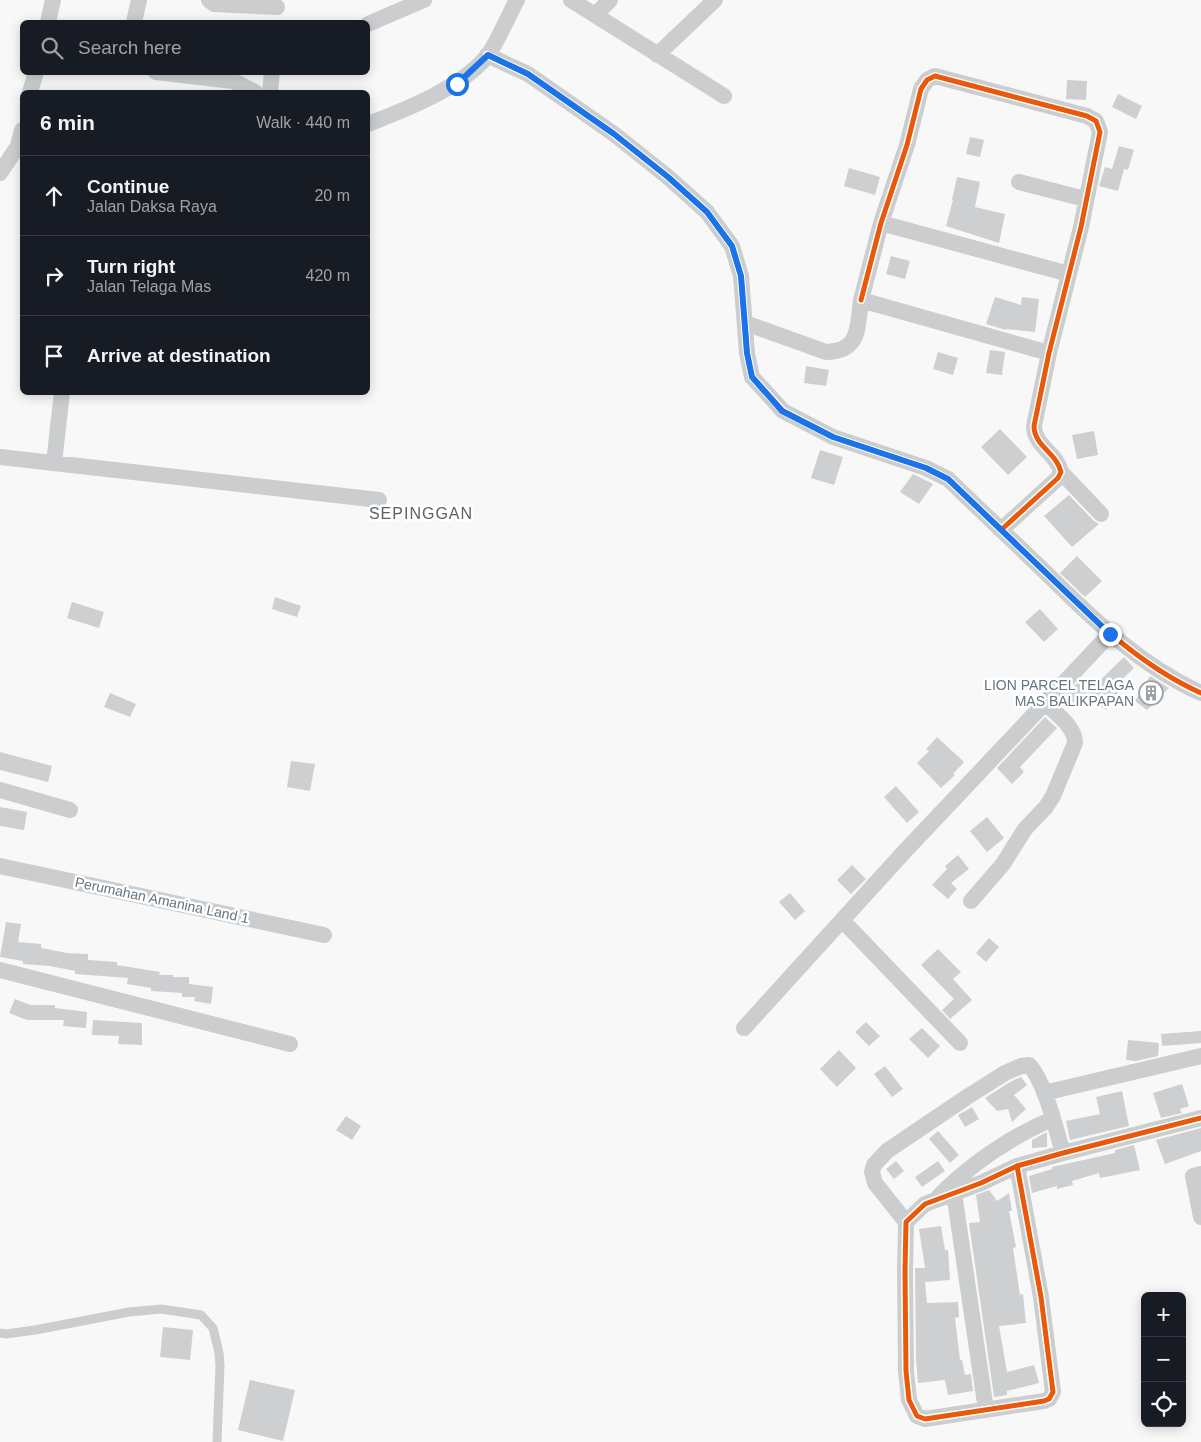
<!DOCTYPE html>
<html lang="en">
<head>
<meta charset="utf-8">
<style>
  body { margin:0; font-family:Arial,sans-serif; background:#20242c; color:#f1f3f6 }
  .controls { position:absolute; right:15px; bottom:15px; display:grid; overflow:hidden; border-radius:8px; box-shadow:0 2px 12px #0003 }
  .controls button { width:45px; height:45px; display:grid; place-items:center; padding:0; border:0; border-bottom:1px solid #363941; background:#171b24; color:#f1f3f6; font:25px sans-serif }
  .stop { position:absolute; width:15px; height:15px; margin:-11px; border:4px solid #1a73e8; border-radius:50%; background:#fff }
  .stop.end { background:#1a73e8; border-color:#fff; box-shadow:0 1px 5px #0008 }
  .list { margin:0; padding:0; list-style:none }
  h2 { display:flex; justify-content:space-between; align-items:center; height:65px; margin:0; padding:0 20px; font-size:21px }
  h2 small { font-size:16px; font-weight:400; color:#9ea1a6 }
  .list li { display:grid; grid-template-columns:32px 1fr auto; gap:15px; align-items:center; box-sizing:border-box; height:80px; padding:0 20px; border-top:1px solid #363941 }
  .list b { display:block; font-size:19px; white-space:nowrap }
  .list p { margin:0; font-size:16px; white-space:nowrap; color:#9ea1a6 }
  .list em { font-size:16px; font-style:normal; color:#9ea1a6 }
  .icon { flex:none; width:28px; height:28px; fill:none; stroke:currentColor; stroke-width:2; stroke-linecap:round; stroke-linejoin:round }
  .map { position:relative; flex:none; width:1201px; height:1442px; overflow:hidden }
  .search { position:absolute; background:#171b24; box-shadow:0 2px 12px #0003; left:20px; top:20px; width:350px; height:55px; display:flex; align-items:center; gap:12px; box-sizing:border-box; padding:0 18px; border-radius:8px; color:#9ea1a6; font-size:19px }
  .panel { position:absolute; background:#171b24; box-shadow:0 2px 12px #0003; left:20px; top:90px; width:350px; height:305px; border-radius:8px }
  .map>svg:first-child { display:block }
</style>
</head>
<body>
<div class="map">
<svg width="1201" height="1442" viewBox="0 0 1201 1442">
  <rect width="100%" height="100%" fill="#f8f8f8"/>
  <path fill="#cdcfd0" d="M 1067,80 L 1087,81 L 1086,100 L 1066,99 Z
    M 1118,94 L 1142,106 L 1136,119 L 1112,107 Z
    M 970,137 L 984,140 L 980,157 L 966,154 Z
    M 1119,146 L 1134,150 L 1128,170 L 1124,169 L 1118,191 L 1099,186 L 1105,167 L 1112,169 Z
    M 849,168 L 880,177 L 875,195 L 844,186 Z
    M 957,177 L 980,182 L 975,207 L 1005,214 L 999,243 L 946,226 L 953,200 L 952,200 Z
    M 891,256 L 910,261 L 905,279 L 886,274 Z
    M 995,297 L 1021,305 L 1022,297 L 1039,299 L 1035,332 L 1006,329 L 1006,330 L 986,324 Z
    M 990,350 L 1005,352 L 1002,375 L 986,373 Z
    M 938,352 L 958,358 L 953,375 L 933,369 Z
    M 806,366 L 829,370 L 826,386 L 804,383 Z
    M 1000,429 L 1027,457 L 1008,475 L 981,447 Z
    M 1094,431 L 1098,455 L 1077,459 L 1072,435 Z
    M 820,450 L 843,457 L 834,485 L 811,478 Z
    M 913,474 L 933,484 L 919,504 L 900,492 Z
    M 1069,495 L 1094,521 L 1099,524 L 1072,547 L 1044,516 Z
    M 1077,556 L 1102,581 L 1085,597 L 1060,573 Z
    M 275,597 L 301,606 L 297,617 L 272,609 Z
    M 72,602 L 104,612 L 99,628 L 67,618 Z
    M 1040,609 L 1058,629 L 1044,642 L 1025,622 Z
    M 1124,657 L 1134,668 L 1114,687 L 1119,691 L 1106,710 L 1085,695 Z
    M 1150,676 L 1169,688 L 1147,710 L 1135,701 Z
    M 1080,680 L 1089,690 L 1068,709 L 1060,701 Z
    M 110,693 L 136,704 L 130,717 L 104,707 Z
    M 1045,717 L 1057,728 L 1020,767 L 1024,772 L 1012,784 L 997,768 Z
    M 937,737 L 964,762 L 953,774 L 955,775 L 941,788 L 917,763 L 929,751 L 926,749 Z
    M 0,752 L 52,766 L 48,782 L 0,770 Z
    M 291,761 L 315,764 L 310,791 L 287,787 Z
    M 896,786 L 919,812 L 907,823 L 884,797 Z
    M 0,807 L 27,812 L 24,830 L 0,826 Z
    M 987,817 L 1004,838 L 987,852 L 970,831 Z
    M 958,855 L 969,869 L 951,883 L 957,889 L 948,899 L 932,885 L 947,869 L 945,866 Z
    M 852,865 L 866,879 L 851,894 L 837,880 Z
    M 790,893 L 805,911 L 795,920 L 779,902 Z
    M 6,922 L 21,924 L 18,942 L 41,944 L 41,948 L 67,953 L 88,954 L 88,960 L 117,962 L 117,965 L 160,972 L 159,975 L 173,975 L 173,977 L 189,977 L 189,984 L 213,987 L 211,1004 L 194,1001 L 195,997 L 182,997 L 182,993 L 151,991 L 151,988 L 127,984 L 128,978 L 75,974 L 75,971 L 50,966 L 23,964 L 23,961 L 0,957 Z
    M 989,938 L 999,947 L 986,962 L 976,953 Z
    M 938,949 L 961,972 L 953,979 L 972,1000 L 950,1019 L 942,1010 L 954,999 L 921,965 Z
    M 15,999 L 30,1005 L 55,1005 L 55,1008 L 87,1012 L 86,1028 L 63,1026 L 64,1020 L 27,1020 L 9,1013 Z
    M 93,1020 L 142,1023 L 142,1045 L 118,1044 L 119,1036 L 92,1035 Z
    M 866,1022 L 880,1036 L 869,1046 L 855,1032 Z
    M 922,1028 L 940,1046 L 928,1058 L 909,1039 Z
    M 1201,1031 L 1201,1043 L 1162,1046 L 1161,1034 Z
    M 1128,1040 L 1159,1043 L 1158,1056 L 1136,1061 L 1126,1060 Z
    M 839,1050 L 856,1068 L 837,1087 L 820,1069 Z
    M 885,1066 L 903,1089 L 892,1097 L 874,1074 Z
    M 1021,1077 L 1027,1085 L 1014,1095 L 1026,1109 L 1012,1122 L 1008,1109 L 997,1111 L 985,1098 L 1010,1082 Z
    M 1182,1084 L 1189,1106 L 1180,1109 L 1182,1113 L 1161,1118 L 1153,1093 Z
    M 1122,1091 L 1129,1126 L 1070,1140 L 1066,1121 L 1100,1114 L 1096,1097 Z
    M 972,1107 L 979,1119 L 965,1127 L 958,1115 Z
    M 346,1116 L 361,1126 L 352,1140 L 336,1130 Z
    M 1201,1128 L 1201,1151 L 1165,1164 L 1156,1140 Z
    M 938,1131 L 959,1155 L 950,1163 L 929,1139 Z
    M 1045,1133 L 1047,1133 L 1047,1147 L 1032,1148 L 1032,1140 Z
    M 1134,1145 L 1140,1170 L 1100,1178 L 1099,1173 L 1072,1181 L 1073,1185 L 1057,1189 L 1057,1186 L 1032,1193 L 1029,1176 L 1052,1169 L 1052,1167 L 1115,1153 L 1115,1150 Z
    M 896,1161 L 904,1171 L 894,1179 L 886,1169 Z
    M 938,1161 L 945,1171 L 922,1187 L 915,1177 Z
    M 989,1190 L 997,1201 L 1009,1193 L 1012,1211 L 1009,1211 L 1016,1247 L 1013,1248 L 1020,1295 L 1023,1294 L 1026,1323 L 999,1326 L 1007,1372 L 1034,1365 L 1039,1383 L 1007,1391 L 1007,1395 L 994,1397 L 969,1223 L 980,1222 L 976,1195 Z
    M 941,1226 L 945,1250 L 948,1250 L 950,1280 L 925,1282 L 927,1303 L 958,1302 L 959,1317 L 955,1318 L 960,1360 L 962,1360 L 965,1375 L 971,1374 L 973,1391 L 948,1395 L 945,1380 L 918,1383 L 916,1360 L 915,1268 L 925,1268 L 919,1229 Z
    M 163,1327 L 193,1330 L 190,1360 L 160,1357 Z
    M 250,1380 L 295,1390 L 283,1441 L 238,1430 Z"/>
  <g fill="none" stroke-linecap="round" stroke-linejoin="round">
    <path stroke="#cbcdce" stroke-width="9" d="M 0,1333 L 6,1334 L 35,1330 L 129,1312 L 161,1309 L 201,1315 L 213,1328 L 219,1353 L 220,1366 L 217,1442"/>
    <path stroke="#cbcdce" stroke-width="16" d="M 209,0 L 214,4 L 277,7
      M 571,0 L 724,96
      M 595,15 L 610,0
      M 48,22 L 53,0
      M 134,22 L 139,0
      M 368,24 L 424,0
      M 487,55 L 528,74 L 614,134 L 668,177 L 707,212 L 732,246 L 741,276 L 747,353 L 752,377 L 783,411 L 833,437 L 926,468 L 948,479 C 979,509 1011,539 1042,569 C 1090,616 1138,665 1201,693
      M 657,55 L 715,0
      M 156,72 L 233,81 L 255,92
      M 30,92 L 36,72
      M 270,92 L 272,72
      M 368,124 C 405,110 463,87 488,55 C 498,41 508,16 517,0
      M 0,173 L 18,146 L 22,130
      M 1019,182 L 1085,199
      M 881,223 L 1069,274
      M 861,300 L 881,223 L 907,145 L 921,89 L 927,80 L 935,76 L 1087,116 L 1096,121 L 1100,132 L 1081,227 L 1049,353 L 1034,426 C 1034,446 1057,453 1061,472 L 1058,478 L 1001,530
      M 745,323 L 826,352 C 861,351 857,327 861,300 L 1049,353
      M 0,457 L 379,500
      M 54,463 L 62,392
      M 1061,472 L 1101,514
      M 0,790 L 70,810
      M 0,866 L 324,935
      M 971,901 L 1003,864 L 1025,829 L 1046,807 L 1053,796 L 1075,743 C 1075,726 1056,714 1045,703
      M 842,920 L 960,1043
      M 0,970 L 290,1044
      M 744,1028 L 905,851 L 1110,634
      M 1044,1093 L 1201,1056
      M 1017,1166 L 1041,1297 L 1053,1392 L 1049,1399 L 1044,1401 L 925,1419 L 917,1416 L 909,1400 L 906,1371 L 905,1271 L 906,1222 L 925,1204 L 981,1183 L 1017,1166 L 1063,1153 L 1201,1118
      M 1201,1174 L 1193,1176 L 1201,1217
      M 954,1193 L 986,1410
      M 939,1196 C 971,1164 1011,1137 1052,1119
      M 906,1222 L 875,1183 L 872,1172 L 874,1165 L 887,1151 L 967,1097 L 1005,1073 L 1021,1066 L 1029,1065 C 1045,1081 1056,1130 1063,1153"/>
    <g stroke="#fff" stroke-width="8">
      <path id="cycleway" d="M 487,55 L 528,74 L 614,134 L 668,177 L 707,212 L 732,246 L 741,276 L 747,353 L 752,377 L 783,411 L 833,437 L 926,468 L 948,479 C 979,509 1011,539 1042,569 C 1090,616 1138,665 1201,693
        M 861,300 L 881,223 L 907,145 L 921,89 L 927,80 L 935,76 L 1087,116 L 1096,121 L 1100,132 L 1081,227 L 1049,353 L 1034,426 C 1034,446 1057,453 1061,472 L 1058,478 L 1001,530
        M 1017,1166 L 1041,1297 L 1053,1392 L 1049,1399 L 1044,1401 L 925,1419 L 917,1416 L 909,1400 L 906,1371 L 905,1271 L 906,1222 L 925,1204 L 981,1183 L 1017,1166 L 1063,1153 L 1201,1118"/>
    </g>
    <use href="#cycleway" stroke="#e8590c" stroke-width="5"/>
  </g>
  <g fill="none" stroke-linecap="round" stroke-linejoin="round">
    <path stroke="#1a73e8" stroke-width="6" d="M 457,84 L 488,55 L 528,74 L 614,134 L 668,177 L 707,212 L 732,246 L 741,276 L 747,353 L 752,377 L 782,411 L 833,437 L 926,468 L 948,479 L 1110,634"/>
  </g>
  <defs>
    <g id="building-ring" transform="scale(1.25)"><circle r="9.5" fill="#fff" stroke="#99a3a9" stroke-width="1.5"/><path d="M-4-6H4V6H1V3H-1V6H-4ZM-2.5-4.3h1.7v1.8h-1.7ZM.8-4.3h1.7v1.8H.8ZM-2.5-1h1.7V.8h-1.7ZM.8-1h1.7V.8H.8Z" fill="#99a3a9"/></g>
  </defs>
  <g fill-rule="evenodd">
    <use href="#building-ring" x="1151" y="693"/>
  </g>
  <g text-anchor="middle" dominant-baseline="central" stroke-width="5" stroke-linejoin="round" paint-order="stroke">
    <g font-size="14" fill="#66757f" stroke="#fff" text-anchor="end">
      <text x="1134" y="685">LION PARCEL TELAGA<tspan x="1134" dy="16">MAS BALIKPAPAN</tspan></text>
    </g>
    <g font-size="14" fill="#66757f" stroke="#fff">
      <text transform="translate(162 900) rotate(12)">Perumahan Amanina Land 1</text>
    </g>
    <g font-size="16" letter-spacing="1" fill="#58636b" stroke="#fff">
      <text x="421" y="513">SEPINGGAN</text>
    </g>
  </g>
</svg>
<div class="controls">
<button>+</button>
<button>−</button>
<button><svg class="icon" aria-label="locate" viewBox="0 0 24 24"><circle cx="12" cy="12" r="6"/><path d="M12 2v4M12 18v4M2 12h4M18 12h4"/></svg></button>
</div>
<div class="stop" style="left:457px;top:84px"></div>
<div class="stop end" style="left:1110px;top:634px"></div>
<div class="search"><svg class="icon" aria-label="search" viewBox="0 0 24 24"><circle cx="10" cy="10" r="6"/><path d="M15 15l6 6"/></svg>Search here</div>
<section class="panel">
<h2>6 min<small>Walk · 440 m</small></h2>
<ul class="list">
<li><svg class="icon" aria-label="ahead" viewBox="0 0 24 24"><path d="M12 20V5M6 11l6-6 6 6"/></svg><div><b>Continue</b><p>Jalan Daksa Raya</p></div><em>20 m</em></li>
<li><svg class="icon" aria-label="right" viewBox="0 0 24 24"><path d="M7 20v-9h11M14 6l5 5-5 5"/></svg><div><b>Turn right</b><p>Jalan Telaga Mas</p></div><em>420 m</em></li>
<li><svg class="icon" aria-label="arrive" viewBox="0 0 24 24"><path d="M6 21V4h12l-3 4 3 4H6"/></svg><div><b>Arrive at destination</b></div></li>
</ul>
</section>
</div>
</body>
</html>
